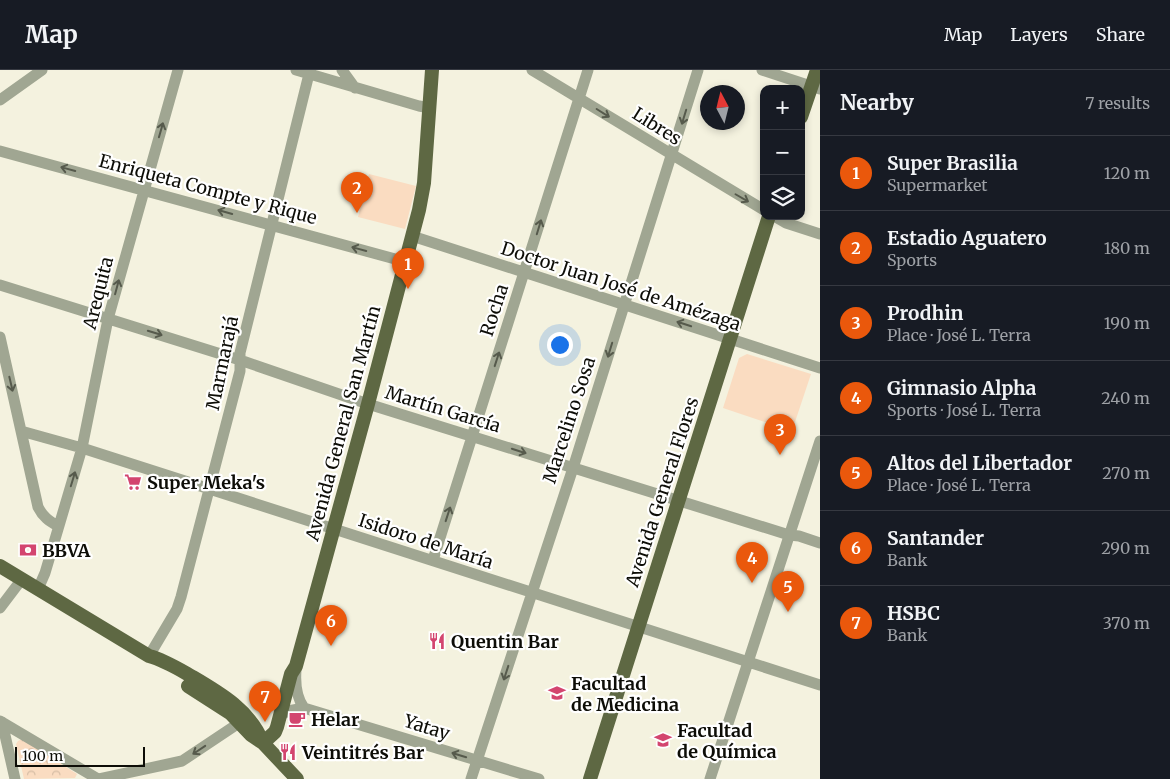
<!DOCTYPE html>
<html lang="en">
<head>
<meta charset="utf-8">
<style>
  body { margin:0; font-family:Merriweather,serif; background:#20242c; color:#f1f3f6 }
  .controls { position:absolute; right:15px; top:15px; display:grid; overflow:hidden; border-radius:10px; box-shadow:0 2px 8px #0003 }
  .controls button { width:45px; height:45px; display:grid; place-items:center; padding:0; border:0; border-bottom:1px solid #363941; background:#171b24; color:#f1f3f6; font:25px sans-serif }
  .compass { position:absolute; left:700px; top:15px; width:45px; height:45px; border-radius:50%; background:#171b24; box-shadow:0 2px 8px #0003; rotate:353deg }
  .scale { position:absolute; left:15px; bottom:12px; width:130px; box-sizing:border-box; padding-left:5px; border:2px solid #0d0d07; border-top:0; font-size:14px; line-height:18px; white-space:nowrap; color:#0d0d07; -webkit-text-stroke:4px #fff; paint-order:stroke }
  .you { position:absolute; left:559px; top:274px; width:18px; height:18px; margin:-12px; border:4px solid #fff; border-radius:50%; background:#1a73e8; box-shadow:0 0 0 8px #1a73e833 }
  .badge { display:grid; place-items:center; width:32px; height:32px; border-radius:50%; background:#ea580c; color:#fff; font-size:16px; font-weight:700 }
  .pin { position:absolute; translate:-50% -41px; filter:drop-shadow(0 1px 2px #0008) }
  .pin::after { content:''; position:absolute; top:26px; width:18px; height:15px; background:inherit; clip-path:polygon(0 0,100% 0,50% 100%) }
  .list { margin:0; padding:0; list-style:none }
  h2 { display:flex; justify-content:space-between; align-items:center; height:65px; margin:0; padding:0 20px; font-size:21px }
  h2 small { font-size:16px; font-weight:400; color:#9ea1a6 }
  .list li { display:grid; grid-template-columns:32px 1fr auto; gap:15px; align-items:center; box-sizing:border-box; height:75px; padding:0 20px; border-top:1px solid #363941 }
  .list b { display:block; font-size:19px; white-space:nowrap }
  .list p { margin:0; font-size:16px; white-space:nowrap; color:#9ea1a6 }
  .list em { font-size:16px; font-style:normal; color:#9ea1a6 }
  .icon { flex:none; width:28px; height:28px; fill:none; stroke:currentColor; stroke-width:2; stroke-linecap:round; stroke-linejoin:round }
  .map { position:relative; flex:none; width:820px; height:709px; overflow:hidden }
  header { display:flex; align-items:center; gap:30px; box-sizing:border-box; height:70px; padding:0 25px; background:#171b24; border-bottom:1px solid #363941 }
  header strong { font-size:24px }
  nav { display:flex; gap:28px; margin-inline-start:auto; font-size:18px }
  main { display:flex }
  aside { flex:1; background:#171b24 }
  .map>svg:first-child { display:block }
</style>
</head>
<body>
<header>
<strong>Map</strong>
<nav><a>Map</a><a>Layers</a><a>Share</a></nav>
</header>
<main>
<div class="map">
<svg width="820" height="709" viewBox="0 0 820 709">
  <defs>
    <pattern id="park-crowns" width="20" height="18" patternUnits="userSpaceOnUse" patternTransform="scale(1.25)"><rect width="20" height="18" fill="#fadcc1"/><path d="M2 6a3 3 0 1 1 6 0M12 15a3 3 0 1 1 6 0" fill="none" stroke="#d5bca4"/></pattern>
  </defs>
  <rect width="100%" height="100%" fill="#f4f2df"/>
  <path fill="#fadcc1" d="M 369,104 L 416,116 L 405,159 L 358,147 Z
    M 747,284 L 811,304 L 792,361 L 723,338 L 739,288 Z"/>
  <path fill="url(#park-crowns)" d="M 22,669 L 77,704 L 75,708 L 24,709 L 16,674 L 18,671 Z"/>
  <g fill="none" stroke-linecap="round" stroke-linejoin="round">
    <path stroke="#a0a692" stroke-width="11" d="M 296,0 L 419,36 L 430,38
      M 342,0 L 355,18
      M 532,0 L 764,140
      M 762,0 L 820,19
      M 0,30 L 42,0
      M 0,81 L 406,192
      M 774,146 L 786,153 L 820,164
      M 412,166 L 820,298
      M 0,215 L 240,290 L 368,334 L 789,465 L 799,466 L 820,473
      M 0,267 L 38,437 C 43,447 49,451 58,456
      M 21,361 L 82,378 L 820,615
      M 433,490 L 588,0
      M 38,519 L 45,503 L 82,378 L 108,249 L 178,0
      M 0,538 L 22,509
      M 149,586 L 177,539 L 181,527 L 240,301 L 240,283 L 310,0
      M 296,600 C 295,613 296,627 304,638 L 539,709
      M 281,645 L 288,641 L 304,638
      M 0,651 L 98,709
      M 2,652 L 15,709
      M 99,709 L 182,691 L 239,653
      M 471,709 L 573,398 L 698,0
      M 710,709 L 820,371"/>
    <path stroke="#5e6843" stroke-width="14" d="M 801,47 L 817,0
      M 0,496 L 149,586 C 164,590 177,598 191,606 C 220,623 250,640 263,673
      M 188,616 L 230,643 L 251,665 L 263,673 L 297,709
      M 263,673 L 275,662 L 277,657 L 291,604 L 296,596 L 368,334 L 419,140 L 424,113 L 432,0
      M 590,709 L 769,146"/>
  </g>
  <defs><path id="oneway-shaft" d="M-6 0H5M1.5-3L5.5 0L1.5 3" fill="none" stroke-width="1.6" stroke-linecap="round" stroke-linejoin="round" transform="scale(1.25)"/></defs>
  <g stroke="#565a4c">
    <use href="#oneway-shaft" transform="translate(603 43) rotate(32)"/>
    <use href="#oneway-shaft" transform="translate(684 47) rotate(107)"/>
    <use href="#oneway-shaft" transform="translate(161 60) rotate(-74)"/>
    <use href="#oneway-shaft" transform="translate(68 99) rotate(-165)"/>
    <use href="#oneway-shaft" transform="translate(742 128) rotate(30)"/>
    <use href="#oneway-shaft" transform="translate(225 142) rotate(-164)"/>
    <use href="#oneway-shaft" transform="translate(539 157) rotate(-73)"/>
    <use href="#oneway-shaft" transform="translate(359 179) rotate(-165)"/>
    <use href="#oneway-shaft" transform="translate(117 217) rotate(-75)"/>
    <use href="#oneway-shaft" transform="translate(684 254) rotate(-162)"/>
    <use href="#oneway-shaft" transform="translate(155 263) rotate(17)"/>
    <use href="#oneway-shaft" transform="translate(610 280) rotate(107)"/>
    <use href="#oneway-shaft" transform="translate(497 289) rotate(-72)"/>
    <use href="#oneway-shaft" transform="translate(11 314) rotate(77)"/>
    <use href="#oneway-shaft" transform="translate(519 381) rotate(18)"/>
    <use href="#oneway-shaft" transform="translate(73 409) rotate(-73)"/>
    <use href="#oneway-shaft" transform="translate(448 444) rotate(-72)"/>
    <use href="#oneway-shaft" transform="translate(506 603) rotate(108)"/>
    <use href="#oneway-shaft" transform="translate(199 680) rotate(146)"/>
    <use href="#oneway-shaft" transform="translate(459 685) rotate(-163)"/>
  </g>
  <defs>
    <g id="supermarket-bare" transform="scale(1.35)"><path d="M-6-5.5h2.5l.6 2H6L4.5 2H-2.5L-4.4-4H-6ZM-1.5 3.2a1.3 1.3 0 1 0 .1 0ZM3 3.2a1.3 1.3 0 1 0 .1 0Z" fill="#d3456f" stroke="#fff" stroke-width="2.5" paint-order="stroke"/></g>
    <g id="bank-bare" transform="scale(1.35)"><path d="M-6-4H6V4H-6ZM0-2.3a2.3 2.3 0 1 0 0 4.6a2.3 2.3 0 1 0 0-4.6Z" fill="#d3456f" stroke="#fff" stroke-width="2.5" paint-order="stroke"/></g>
    <g id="restaurant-bare" transform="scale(1.35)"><path d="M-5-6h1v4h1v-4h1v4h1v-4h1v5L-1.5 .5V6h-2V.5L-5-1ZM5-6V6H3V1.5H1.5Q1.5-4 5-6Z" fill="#d3456f" stroke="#fff" stroke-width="2.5" paint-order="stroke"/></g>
    <g id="university-bare" transform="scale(1.35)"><path d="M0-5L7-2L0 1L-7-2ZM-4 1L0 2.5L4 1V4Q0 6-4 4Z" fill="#d3456f" stroke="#fff" stroke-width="2.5" paint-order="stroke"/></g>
    <g id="cafe-bare" transform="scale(1.35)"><path d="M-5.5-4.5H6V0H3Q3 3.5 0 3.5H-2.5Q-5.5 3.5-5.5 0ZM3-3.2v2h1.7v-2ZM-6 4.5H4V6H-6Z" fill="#d3456f" stroke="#fff" stroke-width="2.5" paint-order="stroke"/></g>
  </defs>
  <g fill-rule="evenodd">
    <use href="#supermarket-bare" x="133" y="412"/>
    <use href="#bank-bare" x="28" y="480"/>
    <use href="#restaurant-bare" x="437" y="571"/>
    <use href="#university-bare" x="557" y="623"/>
    <use href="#cafe-bare" x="297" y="649"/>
    <use href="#university-bare" x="663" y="670"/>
    <use href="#restaurant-bare" x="288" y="682"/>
  </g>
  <g text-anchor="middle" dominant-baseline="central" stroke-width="4.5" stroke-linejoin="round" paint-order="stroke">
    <g font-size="18" fill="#0d0d07" stroke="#fff">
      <text transform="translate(657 56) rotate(32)">Libres</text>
      <text transform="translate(208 119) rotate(15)">Enriqueta Compte y Rique</text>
      <text transform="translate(621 216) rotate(18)">Doctor Juan José de Amézaga</text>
      <text transform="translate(98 223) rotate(-76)">Arequita</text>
      <text transform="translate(494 240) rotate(-72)">Rocha</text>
      <text transform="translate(222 293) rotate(-78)">Marmarajá</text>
      <text transform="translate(443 339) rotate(17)">Martín García</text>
      <text transform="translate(569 350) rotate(-72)">Marcelino Sosa</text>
      <text transform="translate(343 353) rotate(-75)">Avenida General San Martín</text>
      <text transform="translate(662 422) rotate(-72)">Avenida General Flores</text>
      <text transform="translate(426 471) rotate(18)">Isidoro de María</text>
      <text transform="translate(427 657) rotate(17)">Yatay</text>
    </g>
    <g font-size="18" font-weight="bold" fill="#0d0d07" stroke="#fff" text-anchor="start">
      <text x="147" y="412">Super Meka's</text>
      <text x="42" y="480">BBVA</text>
      <text x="451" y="571">Quentin Bar</text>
      <text x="571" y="613">Facultad<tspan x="571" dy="21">de Medicina</tspan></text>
      <text x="311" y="649">Helar</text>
      <text x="677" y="660">Facultad<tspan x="677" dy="21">de Química</tspan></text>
      <text x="302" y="682">Veintitrés Bar</text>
    </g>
  </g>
</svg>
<div class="controls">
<button>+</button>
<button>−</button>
<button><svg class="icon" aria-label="layers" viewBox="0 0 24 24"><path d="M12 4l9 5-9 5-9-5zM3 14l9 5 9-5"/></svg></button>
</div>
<svg class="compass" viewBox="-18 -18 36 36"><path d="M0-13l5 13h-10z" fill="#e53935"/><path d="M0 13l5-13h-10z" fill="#9ea1a6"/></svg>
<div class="scale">100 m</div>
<div class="you"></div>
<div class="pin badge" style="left:408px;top:219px">1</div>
<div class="pin badge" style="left:357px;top:143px">2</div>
<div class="pin badge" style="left:780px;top:385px">3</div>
<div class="pin badge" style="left:752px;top:513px">4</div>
<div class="pin badge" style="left:788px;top:542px">5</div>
<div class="pin badge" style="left:331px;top:576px">6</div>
<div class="pin badge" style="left:265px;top:652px">7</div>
</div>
<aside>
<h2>Nearby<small>7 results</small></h2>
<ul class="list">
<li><span class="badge">1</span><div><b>Super Brasilia</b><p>Supermarket</p></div><em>120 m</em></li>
<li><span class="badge">2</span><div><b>Estadio Aguatero</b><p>Sports</p></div><em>180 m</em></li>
<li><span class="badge">3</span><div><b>Prodhin</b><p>Place · José L. Terra</p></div><em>190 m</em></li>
<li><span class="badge">4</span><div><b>Gimnasio Alpha</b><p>Sports · José L. Terra</p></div><em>240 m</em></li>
<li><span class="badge">5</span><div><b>Altos del Libertador</b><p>Place · José L. Terra</p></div><em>270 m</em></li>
<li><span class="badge">6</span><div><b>Santander</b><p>Bank</p></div><em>290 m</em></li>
<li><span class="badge">7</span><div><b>HSBC</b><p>Bank</p></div><em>370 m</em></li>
</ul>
</aside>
</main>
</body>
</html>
